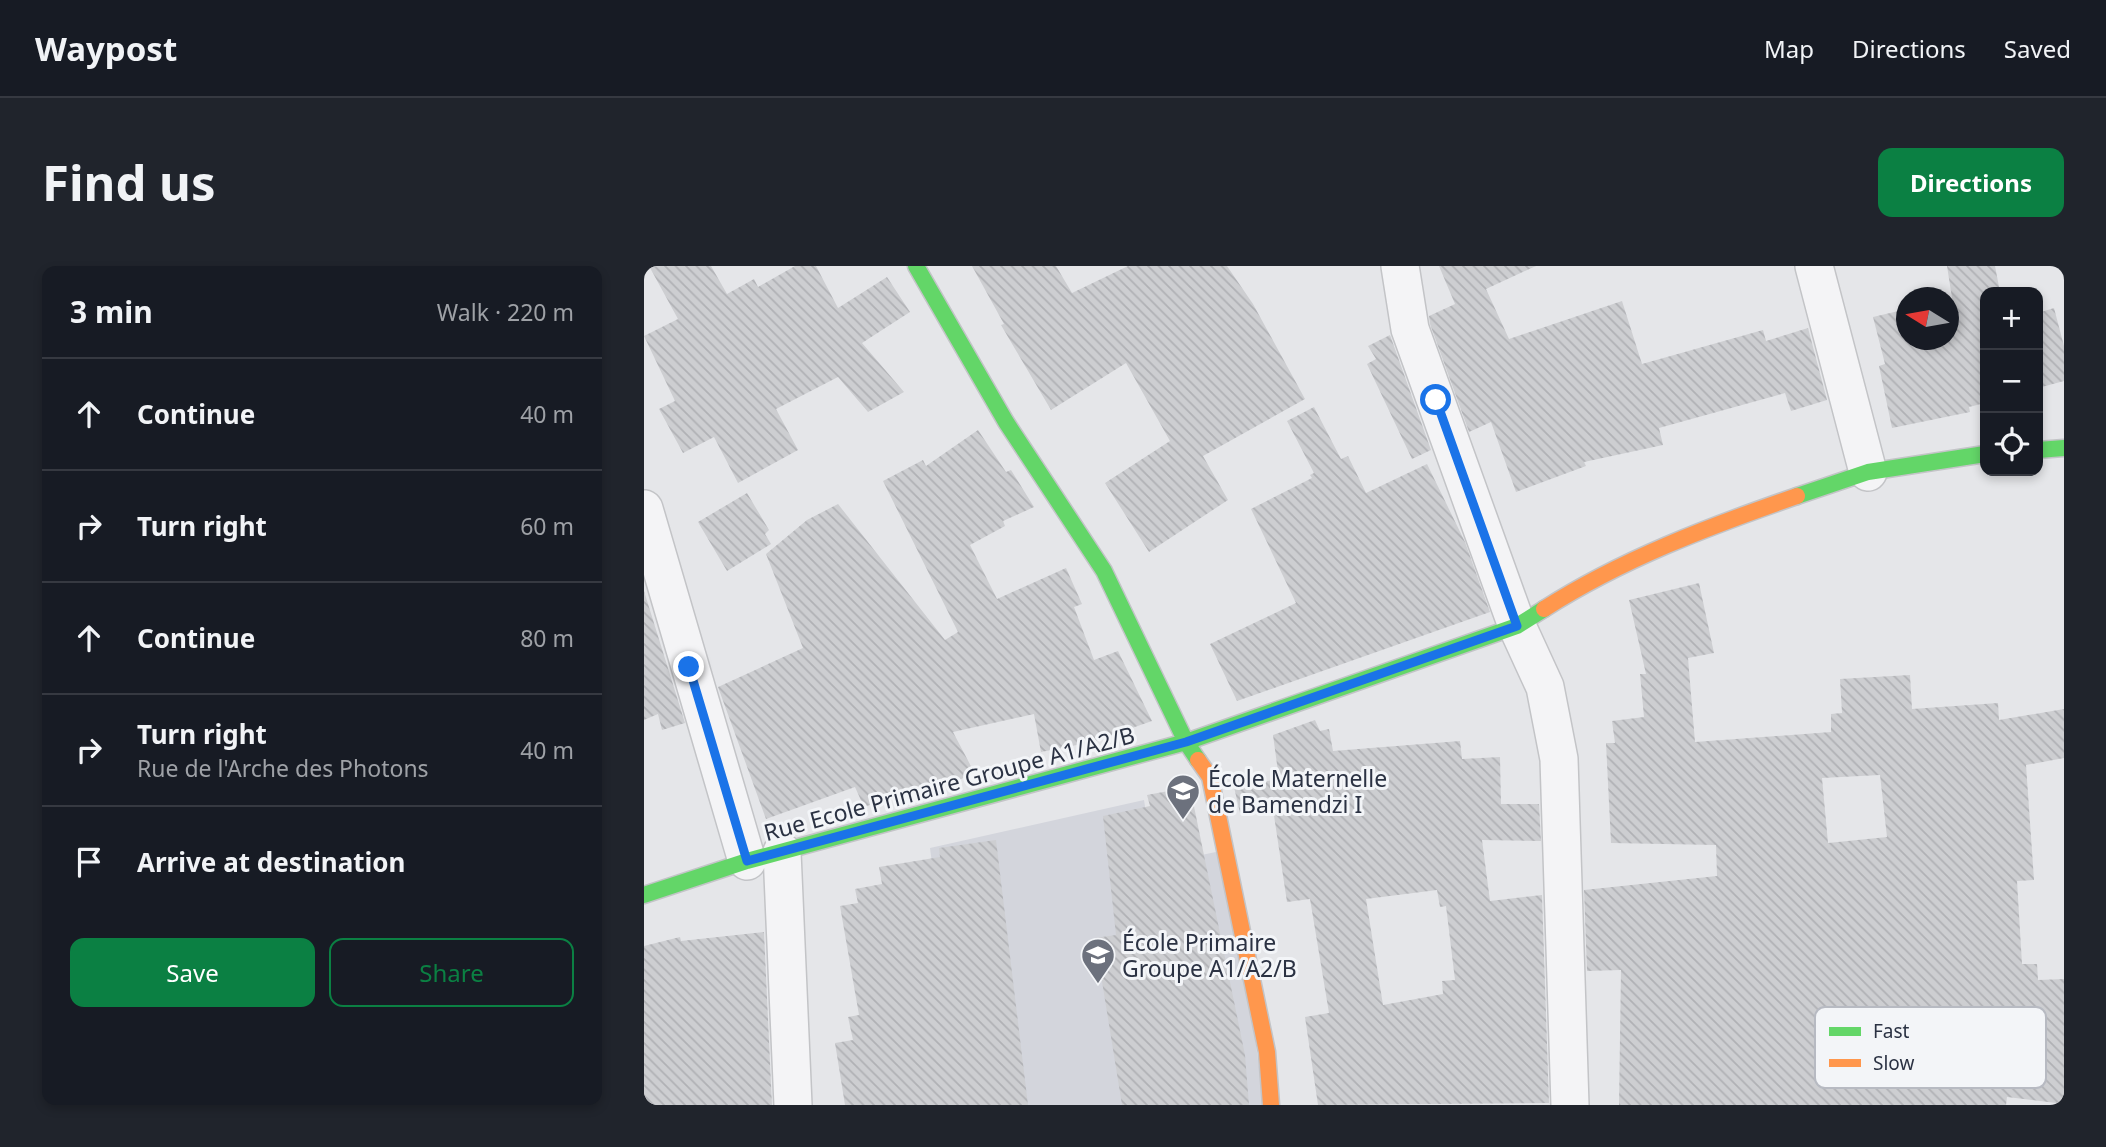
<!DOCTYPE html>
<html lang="en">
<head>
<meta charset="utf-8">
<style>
  body { margin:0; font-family:"Noto Sans",sans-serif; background:#20242c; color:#f1f3f6 }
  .controls { position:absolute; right:21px; top:21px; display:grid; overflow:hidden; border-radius:14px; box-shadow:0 4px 10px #0003 }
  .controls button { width:63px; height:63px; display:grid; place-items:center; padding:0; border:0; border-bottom:2px solid #363941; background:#171b24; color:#f1f3f6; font:35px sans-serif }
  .compass { position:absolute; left:1252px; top:21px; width:63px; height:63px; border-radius:50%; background:#171b24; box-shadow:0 4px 10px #0003; rotate:281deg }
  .stop { position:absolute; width:21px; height:21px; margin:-16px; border:5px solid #1a73e8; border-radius:50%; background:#fff }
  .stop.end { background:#1a73e8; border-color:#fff; box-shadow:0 2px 7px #0008 }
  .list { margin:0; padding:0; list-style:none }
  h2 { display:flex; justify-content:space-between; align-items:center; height:91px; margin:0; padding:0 28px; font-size:30px }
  h2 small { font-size:23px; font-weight:400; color:#9ea1a6 }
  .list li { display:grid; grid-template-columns:46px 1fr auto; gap:21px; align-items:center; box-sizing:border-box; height:112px; padding:0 28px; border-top:2px solid #363941 }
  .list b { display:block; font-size:26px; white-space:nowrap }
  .list p { margin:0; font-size:23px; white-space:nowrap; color:#9ea1a6 }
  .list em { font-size:23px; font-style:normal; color:#9ea1a6 }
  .actions { display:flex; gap:14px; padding:21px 28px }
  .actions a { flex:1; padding:16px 0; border:2px solid #0b8043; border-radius:14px; text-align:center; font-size:24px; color:#0b8043 }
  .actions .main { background:#0b8043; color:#fff }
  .icon { flex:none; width:38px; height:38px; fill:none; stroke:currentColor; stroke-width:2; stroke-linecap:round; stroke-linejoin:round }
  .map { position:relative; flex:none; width:1420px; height:839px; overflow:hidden; border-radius:14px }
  header { display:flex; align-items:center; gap:42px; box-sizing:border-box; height:98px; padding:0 35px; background:#171b24; border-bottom:2px solid #363941 }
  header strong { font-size:33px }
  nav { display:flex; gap:38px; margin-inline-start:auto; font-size:24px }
  .intro { display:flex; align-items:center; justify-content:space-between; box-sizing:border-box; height:168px; padding:0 42px }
  h1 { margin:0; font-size:49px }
  .button { padding:18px 32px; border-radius:14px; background:#0b8043; color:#fff; font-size:24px; font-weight:700 }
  main { display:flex; gap:42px; padding:0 42px }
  aside { flex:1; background:#171b24; border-radius:14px; box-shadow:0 4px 10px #0003 }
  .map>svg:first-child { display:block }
</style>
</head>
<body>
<header>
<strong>Waypost</strong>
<nav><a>Map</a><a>Directions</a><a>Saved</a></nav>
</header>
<div class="intro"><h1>Find us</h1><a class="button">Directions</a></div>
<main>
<aside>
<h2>3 min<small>Walk · 220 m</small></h2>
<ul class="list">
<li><svg class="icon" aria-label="ahead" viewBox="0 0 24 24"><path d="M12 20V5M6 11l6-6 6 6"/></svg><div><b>Continue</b></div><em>40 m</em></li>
<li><svg class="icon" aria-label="right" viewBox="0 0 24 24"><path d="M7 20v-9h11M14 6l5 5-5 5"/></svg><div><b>Turn right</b></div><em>60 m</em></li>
<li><svg class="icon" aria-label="ahead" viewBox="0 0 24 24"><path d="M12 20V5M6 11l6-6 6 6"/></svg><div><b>Continue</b></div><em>80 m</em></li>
<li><svg class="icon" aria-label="right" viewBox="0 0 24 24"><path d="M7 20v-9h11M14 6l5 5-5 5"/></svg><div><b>Turn right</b><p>Rue de l'Arche des Photons</p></div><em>40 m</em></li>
<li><svg class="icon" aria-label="arrive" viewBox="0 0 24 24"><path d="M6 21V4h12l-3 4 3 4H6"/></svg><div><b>Arrive at destination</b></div></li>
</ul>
<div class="actions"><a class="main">Save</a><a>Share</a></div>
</aside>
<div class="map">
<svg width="1420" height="839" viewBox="0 0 1420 839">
  <defs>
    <pattern id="building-back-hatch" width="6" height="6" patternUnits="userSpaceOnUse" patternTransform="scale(1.75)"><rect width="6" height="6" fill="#cdced1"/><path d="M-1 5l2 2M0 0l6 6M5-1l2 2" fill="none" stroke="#b0b1b5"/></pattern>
  </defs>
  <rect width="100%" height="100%" fill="#e5e6e9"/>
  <path fill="#d3d5dc" d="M 500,534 L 510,599 L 586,583 L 620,839 L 320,839 L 286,582 Z"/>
  <path fill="url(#building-back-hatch)" fill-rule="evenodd" d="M 5,0 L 67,0 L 83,28 L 110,13 L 114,21 L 151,0 L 172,0 L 194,42 L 243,11 L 266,46 L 218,77 L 260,126 L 224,146 L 194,111 L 132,143 L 154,184 L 94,217 L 70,171 L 39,187 L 15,143 L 31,135 L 0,70 L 34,53 Z
    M 328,0 L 412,0 L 428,27 L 484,0 L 583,0 L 609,38 L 661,133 L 559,190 L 584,234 L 505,286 L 461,217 L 526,175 L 482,97 L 407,144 L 357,59 L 360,58 Z
    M 795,0 L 892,0 L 842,23 L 865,73 L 978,35 L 998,98 L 1119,64 L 1122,75 L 1164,62 L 1183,134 L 1147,145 L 1141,127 L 1015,162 L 1019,179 L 940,196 L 942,200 L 872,226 L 847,156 L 825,166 L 786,58 L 785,50 L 811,38 Z
    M 1303,0 L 1351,0 L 1356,26 L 1341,26 L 1341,137 L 1325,141 L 1326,146 L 1248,162 L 1235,100 L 1241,98 L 1229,51 L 1263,43 L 1263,74 L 1305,74 L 1305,33 L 1308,32 Z
    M 1410,42 L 1420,80 L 1420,115 L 1394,122 L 1394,47 Z
    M 746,69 L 787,184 L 768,193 L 723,98 L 732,93 L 724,80 Z
    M 670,141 L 697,193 L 704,190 L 722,227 L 783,198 L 821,276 L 846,346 L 593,435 L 566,378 L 652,337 L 607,243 L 668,212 L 666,209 L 670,207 L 643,155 Z
    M 334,164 L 362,206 L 367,204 L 390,241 L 359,255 L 361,260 L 326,279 L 353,333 L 422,302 L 438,338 L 430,341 L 450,394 L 474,385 L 508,455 L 448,476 L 397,486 L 390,448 L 309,466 L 330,506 L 312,516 L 303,518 L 301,513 L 220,541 L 211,521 L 122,553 L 74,421 L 159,382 L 122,288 L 163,254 L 194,238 L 301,374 L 314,366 L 239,215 L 279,194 L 282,200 Z
    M 103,227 L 125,264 L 121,268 L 127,278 L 83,305 L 54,256 Z
    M 1055,317 L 1070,387 L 1044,392 L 1051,476 L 1187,466 L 1187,448 L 1198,447 L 1196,413 L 1266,409 L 1268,443 L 1354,437 L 1355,454 L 1420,443 L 1420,492 L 1382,499 L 1390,614 L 1373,615 L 1378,698 L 1393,698 L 1394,714 L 1420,713 L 1420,838 L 1363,831 L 1362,839 L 975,839 L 977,704 L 943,705 L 940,624 L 1073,610 L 1072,579 L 967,577 L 962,477 L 971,477 L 968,455 L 1000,451 L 996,408 L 1002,408 L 985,334 ZM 1236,509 L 1243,571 L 1184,577 L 1178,512 Z
    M 0,325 L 41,457 L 18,464 L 14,448 L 0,454 Z
    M 671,454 L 676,465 L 685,463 L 689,485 L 816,475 L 818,493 L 856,491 L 857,538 L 895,538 L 897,575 L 838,574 L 846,635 L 898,629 L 905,837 L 674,839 L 661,751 L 685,747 L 666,633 L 643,636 L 629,543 L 596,547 L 590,521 L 635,513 L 629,469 ZM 793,624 L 796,641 L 802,640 L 811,714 L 798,715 L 799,728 L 739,739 L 722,633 Z
    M 546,521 L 601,789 L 605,839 L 478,839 L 451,672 L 472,669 L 459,550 L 506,540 L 503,529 Z
    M 352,574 L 384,839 L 201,839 L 191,777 L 209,774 L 204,751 L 215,749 L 196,640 L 214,637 L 211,623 L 238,618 L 235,601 L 296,591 L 295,582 Z
    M 120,666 L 128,839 L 0,839 L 0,680 L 36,671 L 37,675 Z"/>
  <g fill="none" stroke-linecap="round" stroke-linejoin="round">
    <g stroke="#c3c4c7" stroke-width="40">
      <path id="street" d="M 756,0 L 766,63 L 873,360 L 901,421 L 915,493 L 926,839
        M 1170,0 L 1224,206
        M 0,243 L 103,595
        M 138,586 L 149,839"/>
    </g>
    <g stroke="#c3c4c7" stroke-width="19">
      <path id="fast" d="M 272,0 L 362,156 L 460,305 L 542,476 L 554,494
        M 1394,184 L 1420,182
        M 1153,230 L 1224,206 L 1341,188
        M 0,629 L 103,595 L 542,476 L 873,360 L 900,343"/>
    </g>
    <g stroke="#c3c4c7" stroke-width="19">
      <path id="slow" d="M 900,343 C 978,293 1066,260 1153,230
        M 554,494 L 566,511 L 623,786 L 627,839"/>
    </g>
    <use href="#street" stroke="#f4f4f6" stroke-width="37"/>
    <use href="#fast" stroke="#63d668" stroke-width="16"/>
    <use href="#slow" stroke="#ff974d" stroke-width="16"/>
  </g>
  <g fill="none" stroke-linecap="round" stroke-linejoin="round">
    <path stroke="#1a73e8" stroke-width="9" d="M 45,401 L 103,595 L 542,476 L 873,360 L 792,134"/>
  </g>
  <defs>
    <g id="school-pin" transform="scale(1.75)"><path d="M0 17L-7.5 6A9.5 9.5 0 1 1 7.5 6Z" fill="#6c717d" stroke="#f3f5f8"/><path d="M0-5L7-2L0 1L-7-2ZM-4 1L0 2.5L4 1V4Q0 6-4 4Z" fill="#fff"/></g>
  </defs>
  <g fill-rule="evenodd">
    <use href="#school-pin" x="539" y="525"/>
    <use href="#school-pin" x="454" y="689"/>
  </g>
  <g text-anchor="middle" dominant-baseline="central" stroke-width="6" stroke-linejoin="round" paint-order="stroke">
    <g font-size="23" fill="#2b3243" stroke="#f3f5f8" text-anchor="start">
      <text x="564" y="512">École Maternelle<tspan x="564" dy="26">de Bamendzi I</tspan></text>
      <text x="478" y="676">École Primaire<tspan x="478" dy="26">Groupe A1/A2/B</tspan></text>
    </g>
    <g font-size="23" fill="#2b3243" stroke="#f3f5f8">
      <text transform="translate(305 517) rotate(-15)">Rue Ecole Primaire Groupe A1/A2/B</text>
    </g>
  </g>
  <rect x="1171" y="741" width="231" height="81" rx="10" fill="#f3f5f8" stroke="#b7bac2" stroke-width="2"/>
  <rect x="1185" y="761" width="32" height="9" fill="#63d668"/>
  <rect x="1185" y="793" width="32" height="8" fill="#ff974d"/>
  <g font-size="19" fill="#2b3243">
    <text x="1229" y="772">Fast</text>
    <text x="1229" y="804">Slow</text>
  </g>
</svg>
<div class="controls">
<button>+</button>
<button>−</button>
<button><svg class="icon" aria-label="locate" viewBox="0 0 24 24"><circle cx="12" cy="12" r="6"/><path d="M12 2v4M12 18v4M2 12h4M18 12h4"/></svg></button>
</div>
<svg class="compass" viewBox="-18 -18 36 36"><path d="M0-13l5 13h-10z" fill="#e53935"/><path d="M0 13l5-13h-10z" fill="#9ea1a6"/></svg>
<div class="stop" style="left:792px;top:134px"></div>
<div class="stop end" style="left:45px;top:401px"></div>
</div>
</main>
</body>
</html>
